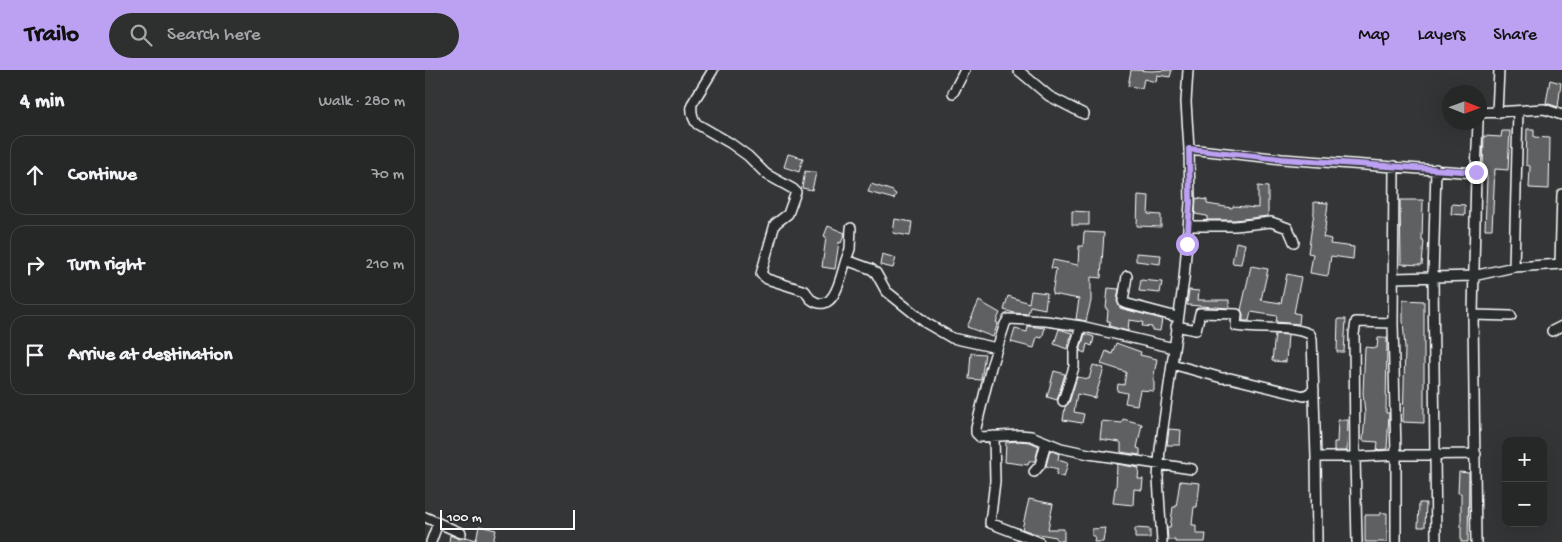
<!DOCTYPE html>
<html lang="en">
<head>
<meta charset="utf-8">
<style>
  body { margin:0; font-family:"Gochi Hand",sans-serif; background:#2e3030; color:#f1f3f6 }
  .controls { position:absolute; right:15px; bottom:15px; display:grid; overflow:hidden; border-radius:10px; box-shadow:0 5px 20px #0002 }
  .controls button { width:45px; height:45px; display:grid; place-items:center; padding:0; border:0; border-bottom:1px solid #424445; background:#262828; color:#f1f3f6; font:25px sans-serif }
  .compass { position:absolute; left:1017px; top:15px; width:45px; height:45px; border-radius:50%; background:#262828; box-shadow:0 5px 20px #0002; rotate:91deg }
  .scale { position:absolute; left:15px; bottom:12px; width:135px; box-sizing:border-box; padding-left:5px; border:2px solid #fff; border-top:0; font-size:14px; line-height:18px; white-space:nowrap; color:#fff; -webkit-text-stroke:4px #2a2d2e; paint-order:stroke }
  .stop { position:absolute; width:15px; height:15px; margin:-11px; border:4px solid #bca0f2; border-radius:50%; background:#fff }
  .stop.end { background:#bca0f2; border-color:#fff; box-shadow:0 1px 5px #0008 }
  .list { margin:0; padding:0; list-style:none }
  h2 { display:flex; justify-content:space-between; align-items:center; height:65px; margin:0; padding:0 20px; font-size:21px }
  h2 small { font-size:16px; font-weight:400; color:#a4a6a8 }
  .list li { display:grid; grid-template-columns:32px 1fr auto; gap:15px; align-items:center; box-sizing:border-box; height:80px; margin:0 10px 10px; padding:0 10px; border:1px solid #424445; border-radius:15px }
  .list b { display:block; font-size:19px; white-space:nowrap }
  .list em { font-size:16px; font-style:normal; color:#a4a6a8 }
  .icon { flex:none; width:28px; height:28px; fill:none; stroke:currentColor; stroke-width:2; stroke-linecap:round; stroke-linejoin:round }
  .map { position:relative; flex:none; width:1137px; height:472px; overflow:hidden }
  header { display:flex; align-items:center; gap:30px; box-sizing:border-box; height:70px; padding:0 25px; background:#bca0f2; color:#111 }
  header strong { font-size:24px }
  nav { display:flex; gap:28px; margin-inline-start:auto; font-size:18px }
  .search { width:350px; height:45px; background:#2e3030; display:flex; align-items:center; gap:12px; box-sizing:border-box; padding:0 18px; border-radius:28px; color:#a4a6a8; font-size:19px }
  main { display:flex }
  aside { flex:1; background:#262828 }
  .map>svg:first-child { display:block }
</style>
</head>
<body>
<header>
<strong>Trailo</strong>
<div class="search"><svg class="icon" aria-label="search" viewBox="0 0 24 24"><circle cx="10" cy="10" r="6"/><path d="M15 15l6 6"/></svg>Search here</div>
<nav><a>Map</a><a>Layers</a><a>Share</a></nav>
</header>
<main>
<aside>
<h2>4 min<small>Walk · 280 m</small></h2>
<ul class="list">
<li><svg class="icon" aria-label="ahead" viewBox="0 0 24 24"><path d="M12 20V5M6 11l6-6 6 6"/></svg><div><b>Continue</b></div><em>70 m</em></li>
<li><svg class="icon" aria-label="right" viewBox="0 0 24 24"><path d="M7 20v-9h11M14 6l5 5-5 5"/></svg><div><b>Turn right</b></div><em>210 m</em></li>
<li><svg class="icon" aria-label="arrive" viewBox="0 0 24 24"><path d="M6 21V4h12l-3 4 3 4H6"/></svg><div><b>Arrive at destination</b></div></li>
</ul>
</aside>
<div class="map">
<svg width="1137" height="472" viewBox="0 0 1137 472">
  <rect width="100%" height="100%" fill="#333536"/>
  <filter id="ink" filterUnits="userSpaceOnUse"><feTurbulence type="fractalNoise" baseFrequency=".02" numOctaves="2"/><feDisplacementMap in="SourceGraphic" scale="10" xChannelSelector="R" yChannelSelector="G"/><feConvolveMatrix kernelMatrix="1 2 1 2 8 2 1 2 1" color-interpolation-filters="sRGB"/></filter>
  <g filter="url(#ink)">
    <path fill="#5f6162" stroke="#fff" d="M 706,0 L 726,1 L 747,0 L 745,7 L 732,5 L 731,12 L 719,9 L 717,18 L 703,16 Z
      M 1125,10 L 1136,13 L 1133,37 L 1121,33 Z
      M 1102,59 L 1109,59 L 1109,67 L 1125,68 L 1124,119 L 1104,118 L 1105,96 L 1101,95 Z
      M 1077,61 L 1085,61 L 1083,100 L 1070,99 L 1067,159 L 1060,159 L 1062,108 L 1061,100 L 1058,99 L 1059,66 L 1076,67 Z
      M 363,84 L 378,88 L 374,102 L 359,97 Z
      M 380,101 L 391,103 L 387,120 L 377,118 Z
      M 446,114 L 468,121 L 468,122 L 471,124 L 469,129 L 443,122 Z
      M 833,116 L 843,117 L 843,146 L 810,150 L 782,150 L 782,146 L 770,144 L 771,128 L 782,130 L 782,134 L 807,138 L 808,136 L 833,138 Z
      M 713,125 L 724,126 L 723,144 L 736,145 L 736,157 L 712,156 Z
      M 975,130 L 998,130 L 997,171 L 999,171 L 997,195 L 976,194 Z
      M 889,132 L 903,133 L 900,159 L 898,167 L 906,169 L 905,174 L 929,177 L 928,189 L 906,186 L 903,206 L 885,203 L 888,184 L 883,183 L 889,142 Z
      M 1027,134 L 1040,135 L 1040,145 L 1026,144 Z
      M 647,141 L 664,142 L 664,155 L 647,155 Z
      M 470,149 L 487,152 L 485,166 L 468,163 Z
      M 403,156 L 420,163 L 416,173 L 414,172 L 410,199 L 397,197 L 401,167 L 399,166 Z
      M 659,162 L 679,163 L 676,208 L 666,207 L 666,231 L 661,251 L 651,249 L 654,229 L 627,224 L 631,199 L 626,198 L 628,190 L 653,195 L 654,176 L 658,176 Z
      M 811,172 L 820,174 L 816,194 L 807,193 Z
      M 711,183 L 736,185 L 735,194 L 711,191 Z
      M 457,184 L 471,188 L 468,198 L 455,195 Z
      M 826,196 L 843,199 L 836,230 L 856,233 L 862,204 L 876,207 L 869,243 L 875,244 L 874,254 L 851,252 L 852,246 L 826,242 L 824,251 L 818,251 L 818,244 L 816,240 Z
      M 716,210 L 737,212 L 735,223 L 714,221 Z
      M 683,218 L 694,219 L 692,231 L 695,238 L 737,249 L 735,261 L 727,260 L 727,257 L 717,256 L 718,252 L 704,250 L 703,261 L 684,256 L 685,251 L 682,251 L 683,240 L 681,239 Z
      M 764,220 L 774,221 L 773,230 L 804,230 L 804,238 L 762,235 Z
      M 606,221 L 622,223 L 620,239 L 605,236 L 603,244 L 589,243 L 579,240 L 583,226 L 604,233 Z
      M 978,230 L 999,231 L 999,353 L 978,352 L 980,278 L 978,251 Z
      M 554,231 L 575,243 L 571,252 L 573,253 L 568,267 L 542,257 Z
      M 913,249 L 921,249 L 919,282 L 912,282 Z
      M 603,256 L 620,258 L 617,268 L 612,267 L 609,278 L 586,272 L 590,259 L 602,262 Z
      M 634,259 L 647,263 L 642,279 L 629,274 Z
      M 660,264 L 669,267 L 667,276 L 662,274 L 660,283 L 655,281 Z
      M 850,264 L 863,265 L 861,292 L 847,291 Z
      M 953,268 L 962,268 L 961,343 L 964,343 L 962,379 L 952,380 L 953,372 L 938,371 L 940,344 L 938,323 L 940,277 L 952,278 Z
      M 691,273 L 716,282 L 715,285 L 732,289 L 728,310 L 729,310 L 729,321 L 715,320 L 712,335 L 700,333 L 702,323 L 692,321 L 693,314 L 699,315 L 701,302 L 676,294 L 681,281 L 687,284 Z
      M 546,283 L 560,284 L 556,310 L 544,309 Z
      M 668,295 L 679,298 L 670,328 L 652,324 L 649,342 L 659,344 L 657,353 L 638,350 L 640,337 L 644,333 L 652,307 L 664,309 Z
      M 629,301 L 640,304 L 632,330 L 622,327 Z
      M 698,349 L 717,354 L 712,378 L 715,379 L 715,385 L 696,382 L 696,373 L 695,372 L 675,369 L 677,351 L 697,353 Z
      M 913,350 L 923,350 L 922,381 L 909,381 L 909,372 L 912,372 Z
      M 744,359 L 756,360 L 755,375 L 742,375 Z
      M 594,371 L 605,372 L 614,376 L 610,391 L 604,391 L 603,395 L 580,392 L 581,372 Z
      M 625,380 L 634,384 L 633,390 L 643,393 L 639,407 L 631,405 L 633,399 L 621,396 Z
      M 692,394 L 714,398 L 713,409 L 718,409 L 717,420 L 709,419 L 708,435 L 688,433 L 690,418 L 691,419 Z
      M 1034,402 L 1044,403 L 1043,472 L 1036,472 L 1036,423 L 1033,423 Z
      M 755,411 L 775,413 L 772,437 L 769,437 L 767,455 L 771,455 L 771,464 L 781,464 L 780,472 L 750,472 L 750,470 L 743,470 L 742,458 L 745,458 L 748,437 L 751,437 Z
      M 604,429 L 628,434 L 623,459 L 639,459 L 639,471 L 631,470 L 631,467 L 608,463 L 597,459 Z
      M 994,433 L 1001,433 L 1000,457 L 993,457 Z
      M 955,443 L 962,443 L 962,472 L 940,472 L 940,445 L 955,445 Z
      M 54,456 L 71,460 L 68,472 L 24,472 L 25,465 L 34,469 L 41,467 L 51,470 Z
      M 680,458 L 678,472 L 669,472 L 670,466 L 667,466 L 667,459 Z
      M 710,458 L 725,459 L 725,468 L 710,468 Z"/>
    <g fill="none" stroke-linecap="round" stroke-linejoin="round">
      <g stroke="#fff" stroke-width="12">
        <path id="street" d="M 288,0 L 267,34 C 266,42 267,48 272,54 L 305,73 L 323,86 L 341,104 L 368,119 L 371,122 L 363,144 L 350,154 L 336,204 L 342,209 L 380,221 C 383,224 383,228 387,230 C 410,245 416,205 421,190
          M 593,0 L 624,26 L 659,44
          M 763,0 L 761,32 L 764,79 L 857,89 L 1051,103 L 1048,245 L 1051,472
          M 528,23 L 540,0
          M 1054,43 L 1119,39 L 1137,45
          M 1072,43 L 1074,0
          M 1011,99 L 1008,207 L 1011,472
          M 1051,103 L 1053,52
          M 763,156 L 810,156 L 846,152 L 863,158 L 869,172
          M 426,158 L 425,179 L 421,190 L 446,199 L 451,203 L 461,221 L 501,253 L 527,268 L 572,278
          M 1135,194 L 1137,124
          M 1089,197 L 1093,41
          M 702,206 L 698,231 L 699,233 L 752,247
          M 969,208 L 1048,206 L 1089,197 L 1137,194
          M 1048,245 L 1086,246
          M 656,256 L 749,278
          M 751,256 L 771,260 L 775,243 L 812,244 L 811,256 C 834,260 864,255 885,264 L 887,269 L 891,387
          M 1127,261 L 1137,256
          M 747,294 L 797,308 L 805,308 L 879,326 L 889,320
          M 638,331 L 649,297 L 649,280 L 656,256 L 621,251 L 583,249 L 580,254 L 566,297 L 551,358 L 551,363 L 555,367 L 594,365 L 606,366 L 636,378 L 664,384 L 767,399
          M 569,366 L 570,411 L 565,453 L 614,472
          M 609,402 L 615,395 L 621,372
          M 0,447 L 36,463
          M 6,472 L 13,453
          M 737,472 L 733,408 L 735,379 L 759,209 L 765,133 L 764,79
          M 892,472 L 891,387 L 930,387 L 929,264 L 931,252 L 968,253 L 969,96
          M 932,472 L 930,387 L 971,385 L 968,253
          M 971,472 L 971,385 L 1051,384"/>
      </g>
      <use href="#street" stroke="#2a2d2e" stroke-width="9"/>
    </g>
  </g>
  <g fill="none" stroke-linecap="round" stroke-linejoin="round" filter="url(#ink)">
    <path stroke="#bca0f2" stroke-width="6" d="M 762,174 L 765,133 L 764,79 L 857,89 L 1051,102"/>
  </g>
</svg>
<div class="controls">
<button>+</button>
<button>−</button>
</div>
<svg class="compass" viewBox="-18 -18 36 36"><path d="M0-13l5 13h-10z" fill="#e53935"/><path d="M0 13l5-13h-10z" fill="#a4a6a8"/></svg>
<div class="scale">100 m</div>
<div class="stop" style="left:762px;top:174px"></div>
<div class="stop end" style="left:1051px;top:102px"></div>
</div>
</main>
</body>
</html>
